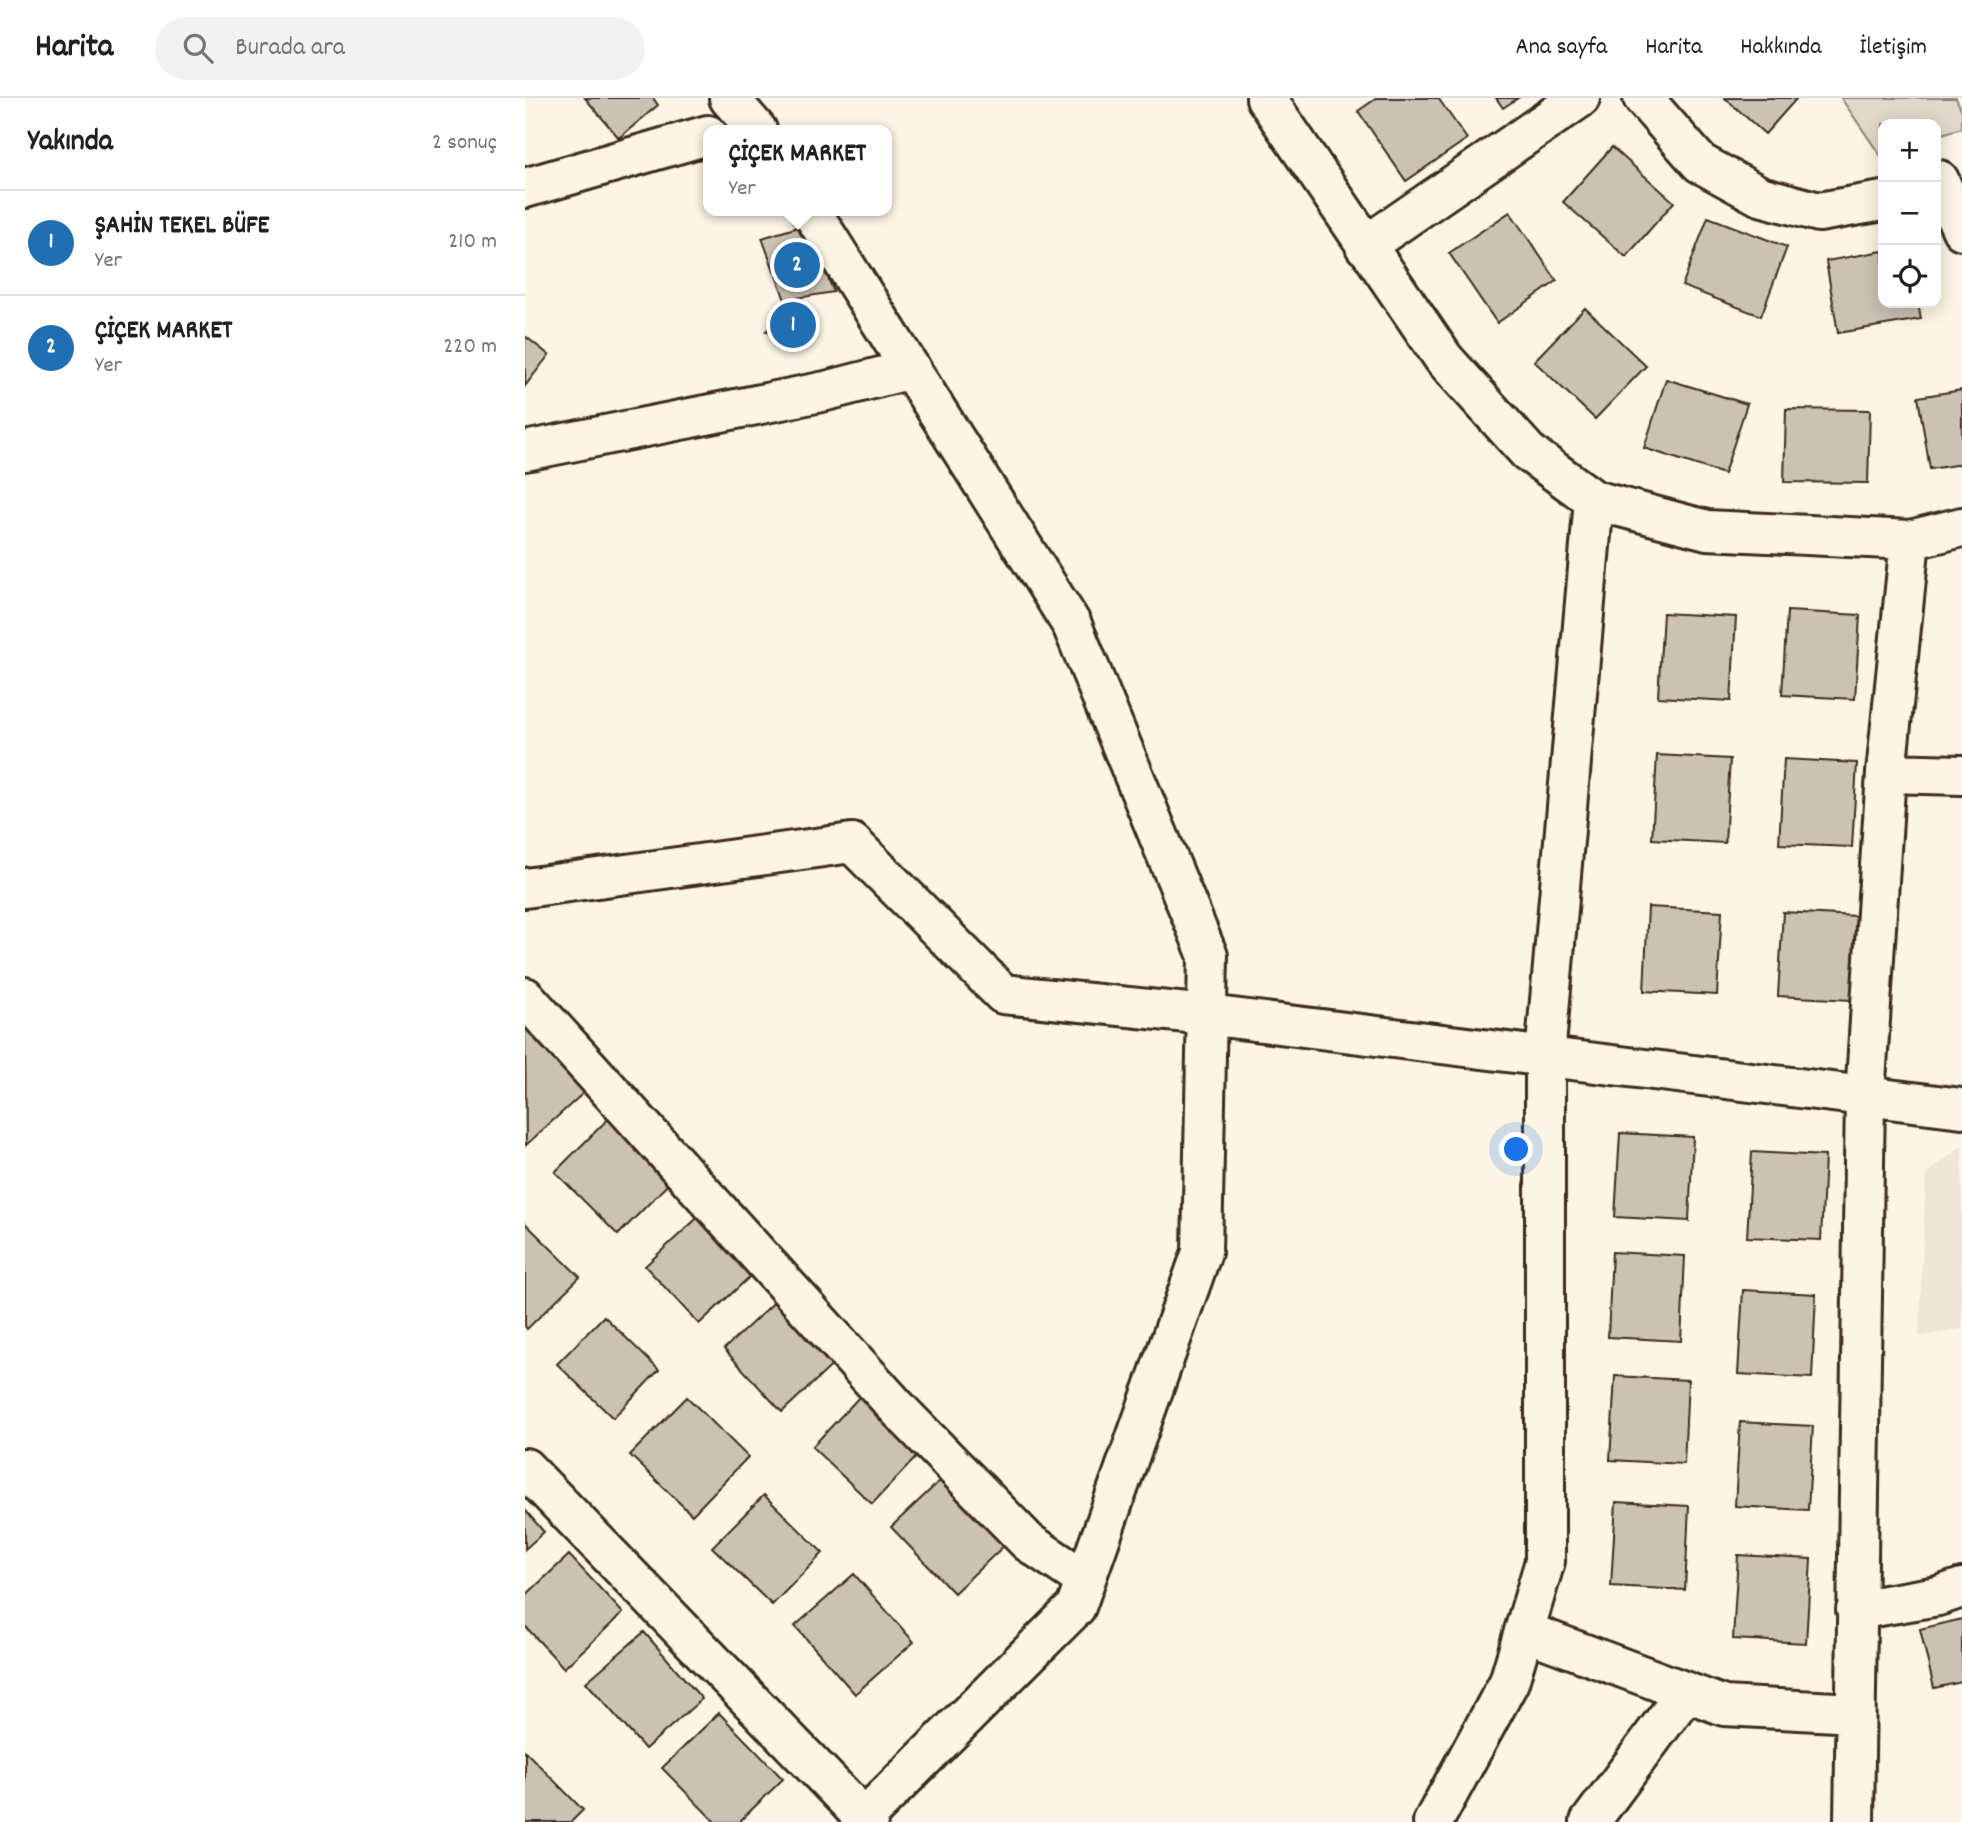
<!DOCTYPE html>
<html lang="tr">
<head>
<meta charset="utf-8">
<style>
  body { margin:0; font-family:Dekko,sans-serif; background:#f2f2f2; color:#202124 }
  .controls { position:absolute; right:21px; top:21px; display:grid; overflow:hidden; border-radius:14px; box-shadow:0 4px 18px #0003 }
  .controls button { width:63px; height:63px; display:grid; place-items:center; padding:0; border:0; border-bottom:2px solid #e0e0e0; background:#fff; color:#202124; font:35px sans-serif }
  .you { position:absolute; left:992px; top:1052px; width:24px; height:24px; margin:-18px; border:5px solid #fff; border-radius:50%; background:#1a73e8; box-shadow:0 0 0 10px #1a73e833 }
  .badge { display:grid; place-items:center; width:46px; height:46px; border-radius:50%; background:#1f6fb2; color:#fff; font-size:23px; font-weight:700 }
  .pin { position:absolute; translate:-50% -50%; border:4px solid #fff; box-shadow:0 2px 7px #0006 }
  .popup { position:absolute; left:178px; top:27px; width:189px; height:91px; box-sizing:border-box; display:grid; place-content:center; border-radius:14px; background:#fff; filter:drop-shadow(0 2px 5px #0005); font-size:23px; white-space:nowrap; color:#757577 }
  .popup b { font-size:26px; color:#202124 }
  .popup::after { content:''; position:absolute; left:50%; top:100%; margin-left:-14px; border:14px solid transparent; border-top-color:#fff }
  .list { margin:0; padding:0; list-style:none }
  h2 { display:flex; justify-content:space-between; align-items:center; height:91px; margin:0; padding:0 28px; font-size:30px }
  h2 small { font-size:23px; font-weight:400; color:#757577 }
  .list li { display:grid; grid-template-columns:46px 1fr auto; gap:21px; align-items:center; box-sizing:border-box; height:105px; padding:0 28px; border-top:2px solid #e0e0e0 }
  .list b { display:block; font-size:26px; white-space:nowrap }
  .list p { margin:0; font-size:23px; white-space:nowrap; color:#757577 }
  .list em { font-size:23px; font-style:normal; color:#757577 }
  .icon { flex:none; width:38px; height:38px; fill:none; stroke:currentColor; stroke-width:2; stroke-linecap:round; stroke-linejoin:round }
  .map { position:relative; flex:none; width:1437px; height:1724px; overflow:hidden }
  header { display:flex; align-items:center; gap:42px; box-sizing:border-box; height:98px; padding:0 35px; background:#fff; border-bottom:2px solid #e0e0e0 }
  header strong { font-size:33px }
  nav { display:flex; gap:38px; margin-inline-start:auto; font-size:24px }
  .search { width:490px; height:63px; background:#f2f2f2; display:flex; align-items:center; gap:18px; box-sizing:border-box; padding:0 24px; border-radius:38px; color:#757577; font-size:26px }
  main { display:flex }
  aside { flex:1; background:#fff }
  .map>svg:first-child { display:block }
</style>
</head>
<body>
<header>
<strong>Harita</strong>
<div class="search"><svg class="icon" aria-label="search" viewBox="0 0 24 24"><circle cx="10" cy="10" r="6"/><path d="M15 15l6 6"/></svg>Burada ara</div>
<nav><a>Ana sayfa</a><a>Harita</a><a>Hakkında</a><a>İletişim</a></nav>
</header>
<main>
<aside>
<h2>Yakında<small>2 sonuç</small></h2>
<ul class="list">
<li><span class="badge">1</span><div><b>ŞAHİN TEKEL BÜFE</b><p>Yer</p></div><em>210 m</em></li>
<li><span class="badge">2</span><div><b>ÇİÇEK MARKET</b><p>Yer</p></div><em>220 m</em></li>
</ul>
</aside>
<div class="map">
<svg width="1437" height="1724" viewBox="0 0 1437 1724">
  <rect width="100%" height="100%" fill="#fcf5e5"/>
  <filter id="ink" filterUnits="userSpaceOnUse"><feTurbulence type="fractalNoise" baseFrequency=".0143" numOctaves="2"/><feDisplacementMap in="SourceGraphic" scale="14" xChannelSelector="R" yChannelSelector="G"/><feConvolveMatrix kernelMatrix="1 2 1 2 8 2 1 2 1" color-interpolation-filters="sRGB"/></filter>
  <g filter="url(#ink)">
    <path fill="#eee6d6" d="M 1437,1048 L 1437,1231 L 1394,1239 L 1401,1076 Z"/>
    <path fill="#e0d8c8" stroke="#8e8173" stroke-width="2" d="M 1316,0 L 1431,0 L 1437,13 L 1437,30 L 1411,38 L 1411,26 L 1358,26 L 1358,56 L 1355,57 Z"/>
    <path fill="#ccc2b3" stroke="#3b2a1e" stroke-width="2" d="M 60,0 L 128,0 L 133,7 L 94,40 Z
      M 852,0 L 913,0 L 942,41 L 881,83 L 833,13 Z
      M 971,0 L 993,0 L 978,10 Z
      M 1200,0 L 1272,0 L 1240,36 Z
      M 1087,49 L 1149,104 L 1101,159 L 1038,104 Z
      M 985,114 L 1032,183 L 972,225 L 924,155 Z
      M 1183,119 L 1262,149 L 1236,218 L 1157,188 Z
      M 280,127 L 309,194 L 260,202 L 237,140 Z
      M 1358,153 L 1358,205 L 1393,205 L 1396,221 L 1313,235 L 1301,163 Z
      M 266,209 L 291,221 L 278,251 L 241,233 Z
      M 1060,210 L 1121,268 L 1070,321 L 1009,263 Z
      M 0,238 L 24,257 L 0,288 Z
      M 1141,281 L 1222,306 L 1199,376 L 1119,350 Z
      M 1437,292 L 1437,366 L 1405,371 L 1393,299 Z
      M 1261,311 L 1345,312 L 1343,385 L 1259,384 Z
      M 1262,513 L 1335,517 L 1330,601 L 1257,597 Z
      M 1138,515 L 1211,519 L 1206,603 L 1133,599 Z
      M 1132,657 L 1205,661 L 1200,745 L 1127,741 Z
      M 1259,661 L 1332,665 L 1327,749 L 1254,746 Z
      M 1123,809 L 1197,813 L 1192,897 L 1119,893 Z
      M 1258,814 L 1331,818 L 1327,902 L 1253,898 Z
      M 6,924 L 65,989 L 1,1047 L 0,929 Z
      M 89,1015 L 152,1077 L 93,1137 L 30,1074 Z
      M 1095,1035 L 1168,1039 L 1164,1123 L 1090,1119 Z
      M 1227,1054 L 1300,1058 L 1296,1142 L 1222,1139 Z
      M 181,1112 L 234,1170 L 174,1226 L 120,1168 Z
      M 0,1125 L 55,1179 L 2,1231 L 0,1228 Z
      M 1087,1154 L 1160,1158 L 1156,1243 L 1083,1239 Z
      M 1218,1192 L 1291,1196 L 1287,1280 L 1213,1276 Z
      M 256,1198 L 314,1261 L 257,1314 L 199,1251 Z
      M 79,1218 L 134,1272 L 88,1320 L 32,1266 Z
      M 1090,1278 L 1163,1282 L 1159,1366 L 1085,1362 Z
      M 338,1295 L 398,1352 L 347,1406 L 287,1349 Z
      M 162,1299 L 223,1359 L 167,1417 L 105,1357 Z
      M 1215,1324 L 1288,1328 L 1283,1412 L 1210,1408 Z
      M 421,1377 L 484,1443 L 429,1495 L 366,1429 Z
      M 239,1397 L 298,1455 L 247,1507 L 187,1449 Z
      M 1091,1404 L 1164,1408 L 1160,1492 L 1086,1488 Z
      M 0,1412 L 19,1434 L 0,1451 Z
      M 44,1457 L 98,1515 L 39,1570 L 0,1528 L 0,1498 Z
      M 1213,1457 L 1286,1461 L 1281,1545 L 1208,1541 Z
      M 329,1476 L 389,1544 L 330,1596 L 270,1528 Z
      M 1437,1521 L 1437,1584 L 1409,1590 L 1395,1531 Z
      M 119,1534 L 177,1601 L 120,1651 L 61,1584 Z
      M 194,1615 L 258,1681 L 214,1724 L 190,1724 L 137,1670 Z
      M 0,1653 L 58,1712 L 46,1724 L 0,1724 Z"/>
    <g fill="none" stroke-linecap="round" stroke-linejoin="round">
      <g stroke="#3b2a1e" stroke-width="44">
        <path id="street" d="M 204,0 L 232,32
          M 741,0 L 919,261 L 1003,354 L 1069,402 L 1182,432 L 1385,442 L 1437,429
          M 1118,0 L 1175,65 L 1235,98 L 1294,114 L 1358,103
          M 1414,82 L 1437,132
          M 0,90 L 183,37
          M 286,113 L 547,527 L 683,858 L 677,1154 L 551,1509 L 335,1724
          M 840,148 L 1055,0
          M 0,353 L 301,293 L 386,271
          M 1361,675 L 1437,677
          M 0,790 L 327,745 L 478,896 L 682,917 L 1437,1010
          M 0,899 L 376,1314 L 503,1444 L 560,1482
          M 0,1370 L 343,1724
          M 1331,1512 L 1413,1498 L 1437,1490
          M 999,1533 L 1199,1608 L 1330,1615
          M 908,1724 L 984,1584 L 1020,1463 L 1020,959 L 1069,402
          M 1065,1724 L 1161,1594
          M 1329,1724 L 1340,999 L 1361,675 L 1385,442"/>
      </g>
      <use href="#street" stroke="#fcf5e5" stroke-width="38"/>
    </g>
  </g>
</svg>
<div class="controls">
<button>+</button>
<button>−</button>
<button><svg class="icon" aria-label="locate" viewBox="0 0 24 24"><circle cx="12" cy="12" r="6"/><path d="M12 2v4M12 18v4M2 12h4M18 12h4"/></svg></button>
</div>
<div class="you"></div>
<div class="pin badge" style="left:268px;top:227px">1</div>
<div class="pin badge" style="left:272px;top:167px">2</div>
<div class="popup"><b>ÇİÇEK MARKET</b>Yer</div>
</div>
</main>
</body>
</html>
